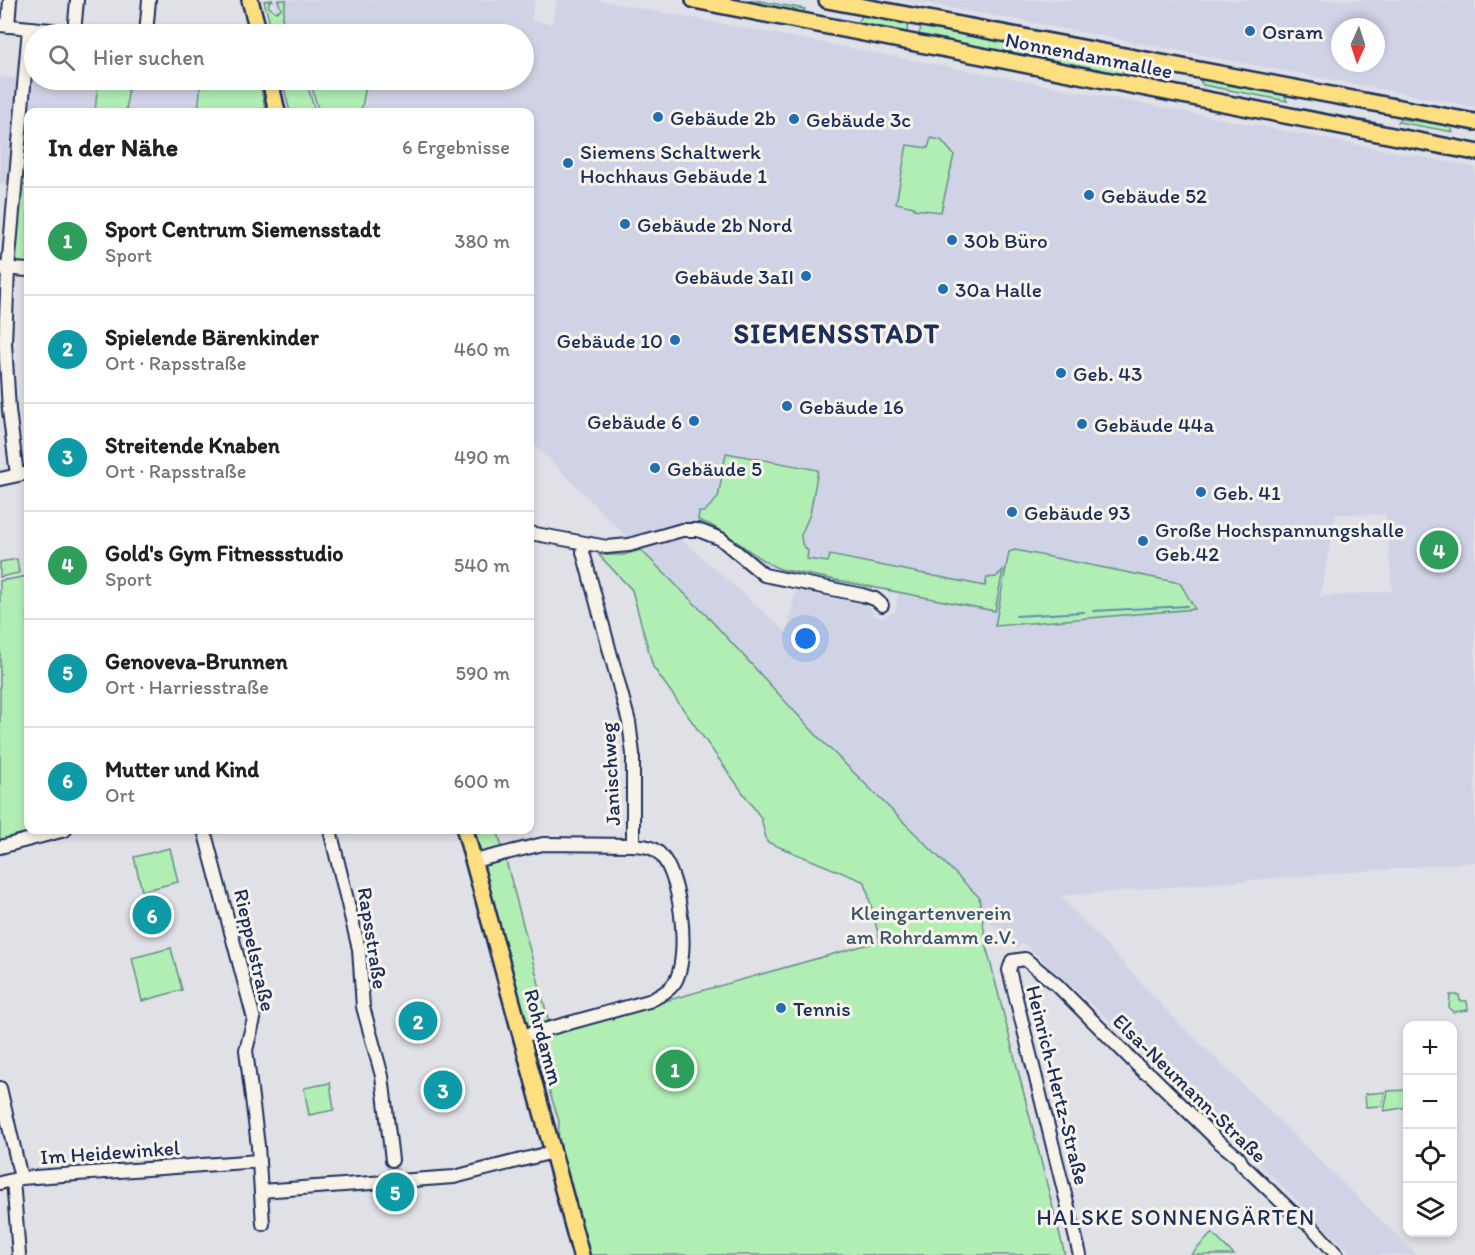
<!DOCTYPE html>
<html lang="de">
<head>
<meta charset="utf-8">
<style>
  body { margin:0; font-family:Itim,sans-serif; background:#f2f2f2; color:#202124 }
  .controls { position:absolute; right:18px; bottom:18px; display:grid; overflow:hidden; border-radius:12px; box-shadow:0 3px 9px #0003 }
  .controls button { width:54px; height:54px; display:grid; place-items:center; padding:0; border:0; border-bottom:2px solid #e0e0e0; background:#fff; color:#202124; font:30px sans-serif }
  .compass { position:absolute; left:1331px; top:18px; width:54px; height:54px; border-radius:50%; background:#fff; box-shadow:0 3px 9px #0003; rotate:183deg }
  .you { position:absolute; left:806px; top:639px; width:21px; height:21px; margin:-15px; border:4px solid #fff; border-radius:50%; background:#1a73e8; box-shadow:0 0 0 9px #1a73e833 }
  .badge { display:grid; place-items:center; width:39px; height:39px; border-radius:50%; background:#1f6fb2; color:#fff; font-size:20px; font-weight:700 }
  .pin { position:absolute; translate:-50% -50%; border:3px solid #fff; box-shadow:0 2px 6px #0006 }
  .list { margin:0; padding:0; list-style:none }
  h2 { display:flex; justify-content:space-between; align-items:center; height:78px; margin:0; padding:0 24px; font-size:26px }
  h2 small { font-size:20px; font-weight:400; color:#757577 }
  .list li { display:grid; grid-template-columns:39px 1fr auto; gap:18px; align-items:center; box-sizing:border-box; height:108px; padding:0 24px; border-top:2px solid #e0e0e0 }
  .list b { display:block; font-size:22px; white-space:nowrap }
  .list p { margin:0; font-size:20px; white-space:nowrap; color:#757577 }
  .list em { font-size:20px; font-style:normal; color:#757577 }
  .icon { flex:none; width:33px; height:33px; fill:none; stroke:currentColor; stroke-width:2; stroke-linecap:round; stroke-linejoin:round }
  .map { position:relative; flex:none; width:1475px; height:1255px; overflow:hidden }
  .search { position:absolute; background:#fff; box-shadow:0 3px 9px #0003; left:24px; top:24px; width:510px; height:66px; display:flex; align-items:center; gap:15px; box-sizing:border-box; padding:0 21px; border-radius:33px; color:#757577; font-size:22px }
  .panel { position:absolute; background:#fff; box-shadow:0 3px 9px #0003; left:24px; top:108px; width:510px; height:726px; border-radius:12px }
  .map>svg:first-child { display:block }
</style>
</head>
<body>
<div class="map">
<svg width="1475" height="1255" viewBox="0 0 1475 1255">
  <rect width="100%" height="100%" fill="#e0e0e7"/>
  <filter id="ink" filterUnits="userSpaceOnUse"><feTurbulence type="fractalNoise" baseFrequency=".0167" numOctaves="2"/><feDisplacementMap in="SourceGraphic" scale="12" xChannelSelector="R" yChannelSelector="G"/><feConvolveMatrix kernelMatrix="1 2 1 2 8 2 1 2 1" color-interpolation-filters="sRGB"/></filter>
  <g filter="url(#ink)">
    <path fill="#d0d3e6" fill-rule="evenodd" d="M 273,0 L 535,0 L 531,20 L 552,24 L 557,0 L 597,0 L 1475,167 L 1475,862 L 1060,896 L 1170,1014 L 1417,1255 L 1353,1255 L 1124,1033 L 1023,943 L 1017,948 L 983,915 L 979,897 L 819,738 L 707,616 L 639,548 L 681,539 L 787,633 L 795,591 L 867,604 L 875,615 L 882,618 L 895,611 L 898,594 L 779,571 L 760,564 L 714,527 L 697,523 L 666,526 L 628,538 L 530,440 L 530,112 L 303,112 L 294,80 L 524,80 L 524,34 L 282,34 ZM 1336,514 L 1386,515 L 1392,591 L 1320,597 Z
      M 908,0 L 1475,0 L 1475,107 L 1023,21 ZM 1340,27 L 1376,27 L 1376,63 L 1340,63 Z
      M 34,51 L 34,80 L 259,80 L 266,112 L 29,112 Z
      M 0,77 L 16,79 L 10,162 L 25,163 L 28,118 L 28,186 L 0,183 Z"/>
    <path fill="#b1eeb4" stroke="#668e89" stroke-width="1.5" d="M 273,0 L 269,2 L 269,7 L 276,12 L 281,9 L 278,0 L 286,0 L 281,25 L 272,32 L 264,1 Z
      M 732,0 L 754,0 L 805,9 L 802,13 Z
      M 864,13 L 908,22 L 907,32 L 857,24 Z
      M 922,25 L 1124,63 L 1122,75 L 921,36 L 919,34 Z
      M 1198,77 L 1284,93 L 1287,101 L 1203,85 Z
      M 1143,79 L 1383,124 L 1384,126 Z
      M 98,80 L 129,80 L 126,112 L 95,112 Z
      M 201,80 L 259,80 L 266,112 L 198,112 Z
      M 282,80 L 306,80 L 315,112 L 290,112 Z
      M 310,80 L 367,80 L 361,112 L 319,112 Z
      M 1400,119 L 1449,125 L 1453,132 L 1398,122 Z
      M 931,138 L 941,140 L 954,155 L 941,212 L 914,209 L 914,207 L 896,203 L 907,145 L 928,148 Z
      M 16,184 L 28,186 L 28,270 L 8,269 Z
      M 726,453 L 818,470 L 810,514 L 801,535 L 802,544 L 808,551 L 807,559 L 828,562 L 830,555 L 985,586 L 987,578 L 996,577 L 1003,570 L 995,611 L 780,569 C 750,557 729,530 698,520 L 699,512 L 704,512 L 718,498 Z
      M 641,550 L 707,616 L 819,738 L 979,897 L 988,953 L 1065,1255 L 588,1255 L 558,1145 L 559,1121 L 534,1043 L 536,1037 L 880,941 L 865,882 L 767,842 L 761,818 L 653,667 L 632,590 L 599,555 L 623,555 Z
      M 1015,550 L 1180,583 L 1195,609 L 995,626 L 1009,552 Z
      M 17,559 L 19,573 L 0,577 L 0,562 Z
      M 28,576 L 28,830 L 46,830 L 0,841 L 0,581 Z
      M 475,830 L 497,830 L 502,847 L 481,852 Z
      M 170,848 L 178,882 L 142,891 L 134,857 Z
      M 505,857 L 549,1022 L 531,1027 L 525,1024 L 482,867 L 483,863 Z
      M 171,948 L 182,990 L 142,1001 L 132,958 Z
      M 1450,995 L 1459,995 L 1460,1001 L 1467,1001 L 1468,1010 L 1453,1012 L 1449,1008 Z
      M 330,1083 L 334,1110 L 309,1115 L 304,1088 Z
      M 1407,1090 L 1407,1107 L 1384,1111 L 1388,1091 Z
      M 1385,1092 L 1382,1106 L 1366,1107 L 1365,1094 Z
      M 1212,1233 L 1234,1255 L 1191,1255 Z"/>
    <g fill="none" stroke-linecap="round" stroke-linejoin="round">
      <path stroke="#5c8db1" stroke-width="2" d="M 1093,611 L 1187,606
        M 1016,616 L 1084,612"/>
      <path stroke="#b9bdcc" stroke-width="12" stroke-dasharray="12 6" stroke-linecap="butt" d="M 392,1160 L 393,1172"/>
      <g stroke="#1b2f5e" stroke-width="16">
        <path id="minor" d="M 0,25 L 92,34
          M 8,26 L 10,0
          M 74,33 L 77,0
          M 146,34 L 149,0
          M 1,268 L 28,270
          M 17,475 L 9,410 L 5,342 L 8,269 L 29,28
          M 0,479 L 28,473
          M 530,533 L 607,547 L 629,545 L 682,530 L 698,530 L 721,539 L 764,575 L 862,595 L 875,599 L 882,605
          M 584,544 L 583,552 L 629,722 L 633,754 L 633,845
          M 204,830 L 254,1019 L 246,1050 L 258,1146 L 263,1224
          M 330,830 L 359,949 L 363,1007 L 382,1076 L 392,1160
          M 0,847 L 65,830
          M 474,861 L 543,844 L 633,845 C 643,846 651,846 659,853 C 681,874 689,950 677,978 C 673,989 660,996 649,1001 L 522,1036
          M 0,1088 L 21,1178
          M 13,1180 L 19,1255
          M 0,1183 L 21,1178 L 259,1161
          M 261,1191 L 454,1177 L 553,1152
          M 1080,1255 L 1009,970 L 1012,961 L 1025,959 L 1057,985 L 1144,1072 L 1150,1074 L 1218,1141 L 1239,1158 L 1242,1164 L 1292,1212 L 1312,1227 L 1337,1255"/>
      </g>
      <g stroke="#1b2f5e" stroke-width="20">
        <path id="major" d="M 250,0 L 259,34
          M 694,0 L 1475,152
          M 827,0 L 1475,122
          M 270,80 L 277,112
          M 465,830 L 581,1255"/>
      </g>
      <use href="#minor" stroke="#f7f3e8" stroke-width="12"/>
      <use href="#major" stroke="#fddf80" stroke-width="15"/>
    </g>
  </g>
  <g fill="#1f6fb2" stroke="#f7f3e8" stroke-width="2">
    <circle cx="1250" cy="31" r="6"/>
    <circle cx="658" cy="117" r="6"/>
    <circle cx="794" cy="119" r="6"/>
    <circle cx="568" cy="163" r="6"/>
    <circle cx="1089" cy="195" r="6"/>
    <circle cx="625" cy="224" r="6"/>
    <circle cx="952" cy="240" r="6"/>
    <circle cx="806" cy="276" r="6"/>
    <circle cx="943" cy="289" r="6"/>
    <circle cx="675" cy="340" r="6"/>
    <circle cx="1061" cy="373" r="6"/>
    <circle cx="787" cy="406" r="6"/>
    <circle cx="694" cy="421" r="6"/>
    <circle cx="1082" cy="424" r="6"/>
    <circle cx="655" cy="468" r="6"/>
    <circle cx="1201" cy="492" r="6"/>
    <circle cx="1012" cy="512" r="6"/>
    <circle cx="1143" cy="541" r="6"/>
    <circle cx="781" cy="1008" r="6"/>
  </g>
  <g text-anchor="middle" dominant-baseline="central" stroke-width="6" stroke-linejoin="round" paint-order="stroke">
    <g font-size="21" fill="#1b2f5e" stroke="#f7f3e8" text-anchor="start">
      <text x="1262" y="31">Osram</text>
      <text x="670" y="117">Gebäude 2b</text>
      <text x="806" y="119">Gebäude 3c</text>
      <text x="580" y="151">Siemens Schaltwerk<tspan x="580" dy="24">Hochhaus Gebäude 1</tspan></text>
      <text x="1101" y="195">Gebäude 52</text>
      <text x="637" y="224">Gebäude 2b Nord</text>
      <text x="964" y="240">30b Büro</text>
      <text x="794" y="276" text-anchor="end">Gebäude 3aII</text>
      <text x="955" y="289">30a Halle</text>
      <text x="663" y="340" text-anchor="end">Gebäude 10</text>
      <text x="1073" y="373">Geb. 43</text>
      <text x="799" y="406">Gebäude 16</text>
      <text x="682" y="421" text-anchor="end">Gebäude 6</text>
      <text x="1094" y="424">Gebäude 44a</text>
      <text x="667" y="468">Gebäude 5</text>
      <text x="1213" y="492">Geb. 41</text>
      <text x="1024" y="512">Gebäude 93</text>
      <text x="1155" y="529">Große Hochspannungshalle<tspan x="1155" dy="24">Geb.42</tspan></text>
      <text x="793" y="1008">Tennis</text>
    </g>
    <g font-size="21" fill="#1b2f5e" stroke="#f7f3e8">
      <text transform="translate(1089 55) rotate(11)">Nonnendammallee</text>
      <text transform="translate(610 774) rotate(-93)">Janischweg</text>
      <text transform="translate(373 938) rotate(81)">Rapsstraße</text>
      <text transform="translate(255 950) rotate(77)">Rieppelstraße</text>
      <text transform="translate(544 1037) rotate(75)">Rohrdamm</text>
      <text transform="translate(1058 1085) rotate(76)">Heinrich-Hertz-Straße</text>
      <text transform="translate(1190 1088) rotate(44)">Elsa-Neumann-Straße</text>
      <text transform="translate(110 1152) rotate(-4)">Im Heidewinkel</text>
    </g>
    <g font-size="21" fill="#39556f" stroke="#f7f3e8">
      <text x="931" y="912">Kleingartenverein<tspan x="931" dy="24">am Rohrdamm e.V.</tspan></text>
    </g>
    <g font-size="22" letter-spacing="1.5" fill="#1b2f5e" stroke="#f7f3e8">
      <text x="1176" y="1217">HALSKE SONNENGÄRTEN</text>
    </g>
    <g font-size="27" font-weight="bold" letter-spacing="1.5" fill="#1b2f5e" stroke="#f7f3e8">
      <text x="837" y="333">SIEMENSSTADT</text>
    </g>
  </g>
</svg>
<div class="controls">
<button>+</button>
<button>−</button>
<button><svg class="icon" aria-label="locate" viewBox="0 0 24 24"><circle cx="12" cy="12" r="6"/><path d="M12 2v4M12 18v4M2 12h4M18 12h4"/></svg></button>
<button><svg class="icon" aria-label="layers" viewBox="0 0 24 24"><path d="M12 4l9 5-9 5-9-5zM3 14l9 5 9-5"/></svg></button>
</div>
<svg class="compass" viewBox="-18 -18 36 36"><path d="M0-13l5 13h-10z" fill="#e53935"/><path d="M0 13l5-13h-10z" fill="#757577"/></svg>
<div class="you"></div>
<div class="pin badge" style="left:675px;top:1069px;background:#2e9e5b">1</div>
<div class="pin badge" style="left:418px;top:1021px;background:#0f9aa8">2</div>
<div class="pin badge" style="left:443px;top:1090px;background:#0f9aa8">3</div>
<div class="pin badge" style="left:1439px;top:550px;background:#2e9e5b">4</div>
<div class="pin badge" style="left:395px;top:1192px;background:#0f9aa8">5</div>
<div class="pin badge" style="left:152px;top:915px;background:#0f9aa8">6</div>
<div class="search"><svg class="icon" aria-label="search" viewBox="0 0 24 24"><circle cx="10" cy="10" r="6"/><path d="M15 15l6 6"/></svg>Hier suchen</div>
<section class="panel">
<h2>In der Nähe<small>6 Ergebnisse</small></h2>
<ul class="list">
<li><span class="badge" style="background:#2e9e5b">1</span><div><b>Sport Centrum Siemensstadt</b><p>Sport</p></div><em>380 m</em></li>
<li><span class="badge" style="background:#0f9aa8">2</span><div><b>Spielende Bärenkinder</b><p>Ort · Rapsstraße</p></div><em>460 m</em></li>
<li><span class="badge" style="background:#0f9aa8">3</span><div><b>Streitende Knaben</b><p>Ort · Rapsstraße</p></div><em>490 m</em></li>
<li><span class="badge" style="background:#2e9e5b">4</span><div><b>Gold's Gym Fitnessstudio</b><p>Sport</p></div><em>540 m</em></li>
<li><span class="badge" style="background:#0f9aa8">5</span><div><b>Genoveva-Brunnen</b><p>Ort · Harriesstraße</p></div><em>590 m</em></li>
<li><span class="badge" style="background:#0f9aa8">6</span><div><b>Mutter und Kind</b><p>Ort</p></div><em>600 m</em></li>
</ul>
</section>
</div>
</body>
</html>
